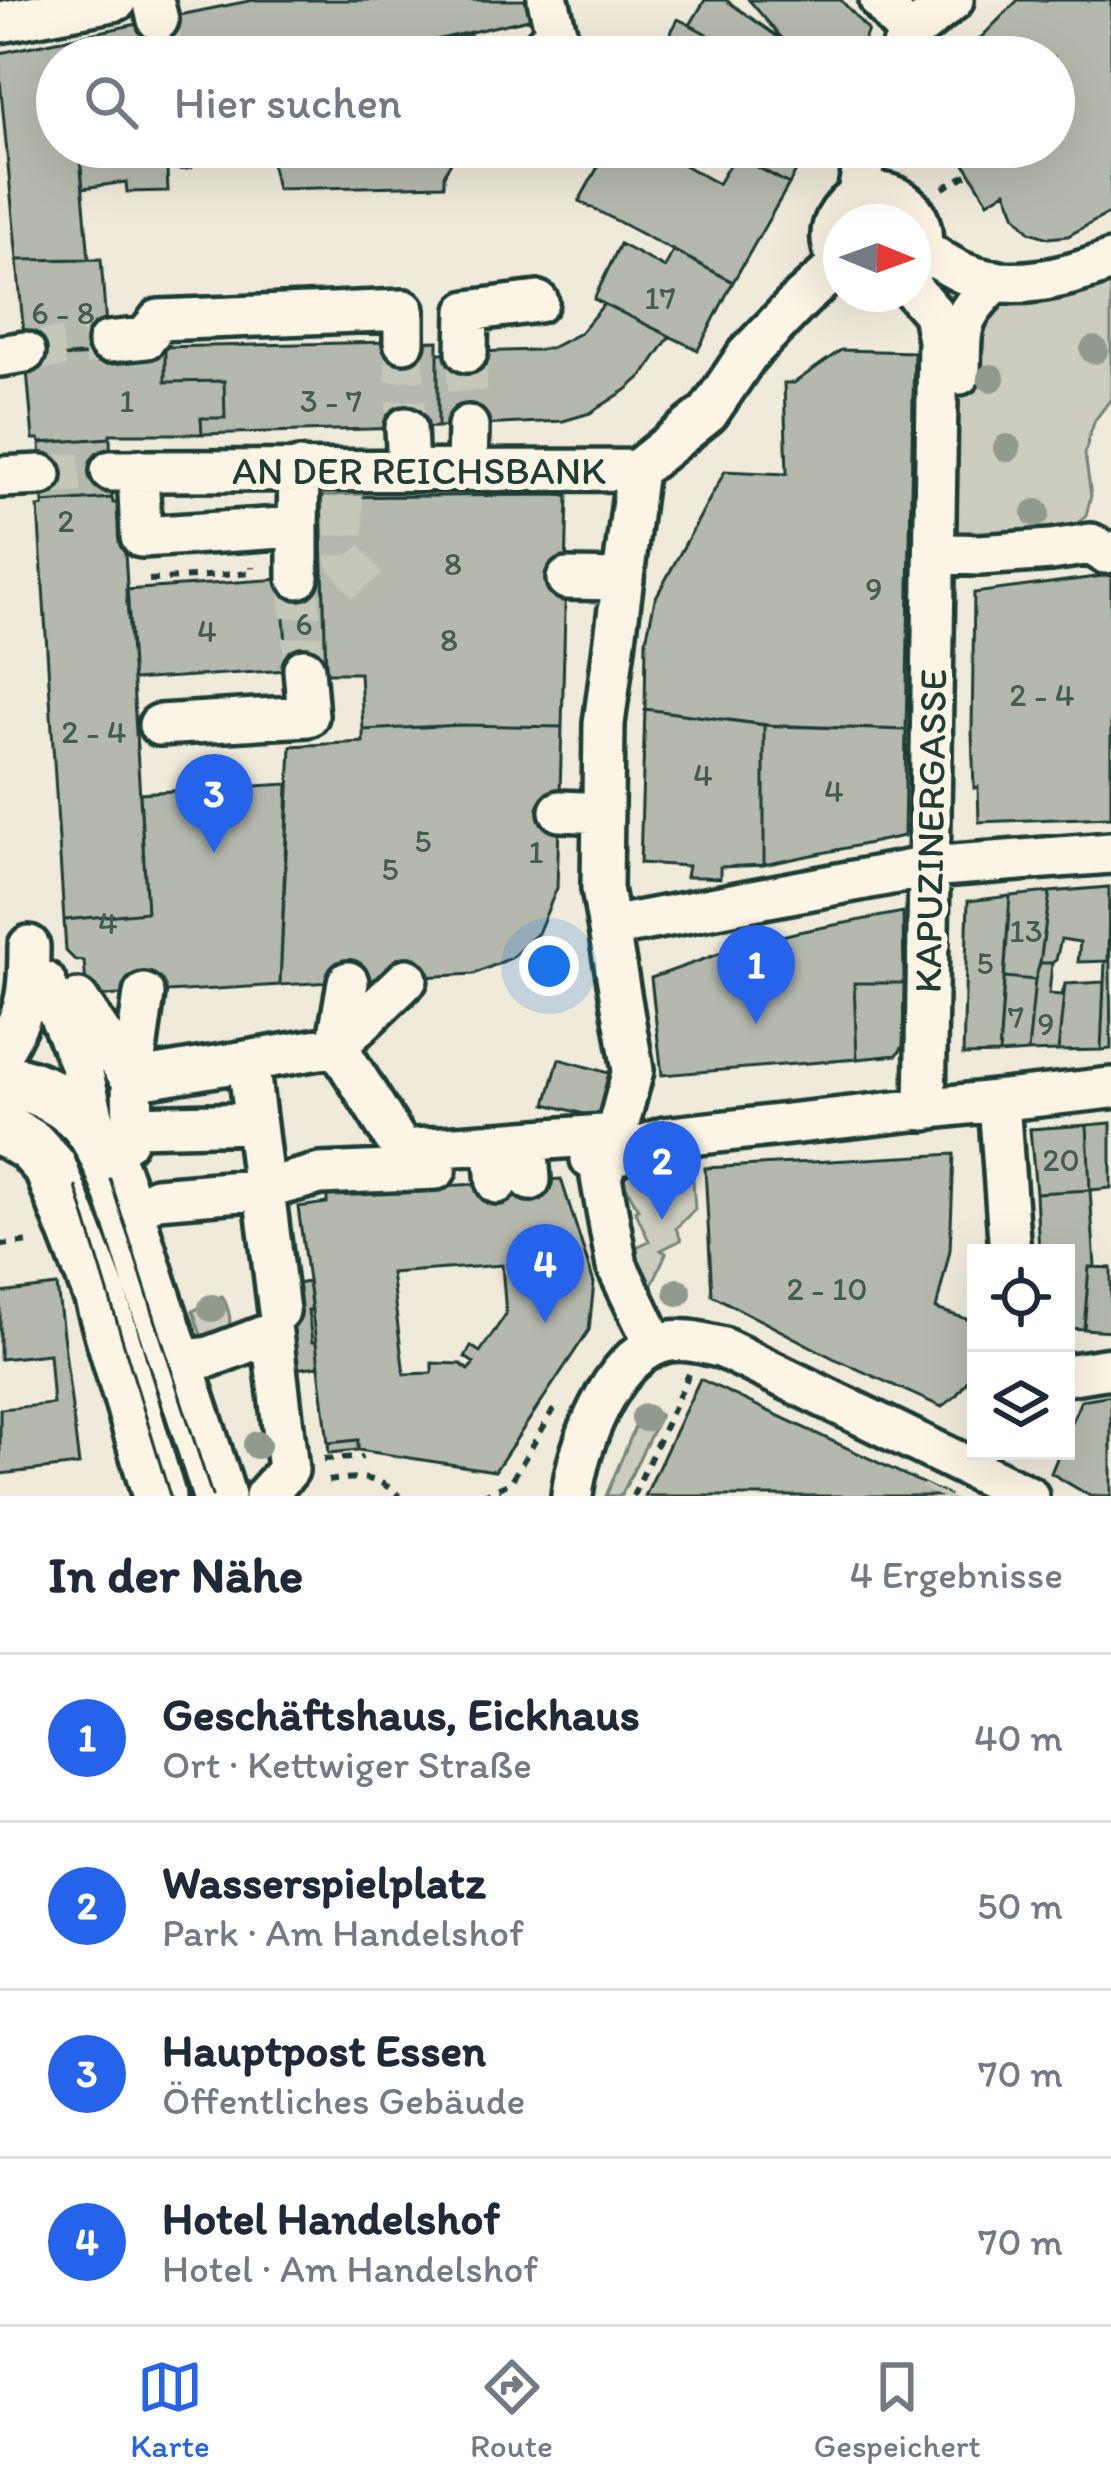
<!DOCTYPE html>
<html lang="de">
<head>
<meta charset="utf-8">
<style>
  body { margin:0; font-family:Itim,sans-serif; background:#f2f2f3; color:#1f2937 }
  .controls { position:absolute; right:36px; bottom:36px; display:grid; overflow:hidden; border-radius:0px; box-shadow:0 12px 48px #0002 }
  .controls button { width:108px; height:108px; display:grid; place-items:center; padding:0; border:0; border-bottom:3px solid #e0e1e3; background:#fff; color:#1f2937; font:60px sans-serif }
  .compass { position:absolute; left:823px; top:204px; width:108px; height:108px; border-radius:50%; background:#fff; box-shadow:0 12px 48px #0002; rotate:91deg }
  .you { position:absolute; left:549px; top:966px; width:42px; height:42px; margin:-30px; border:9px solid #fff; border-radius:50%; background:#1a73e8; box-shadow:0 0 0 18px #1a73e833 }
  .badge { display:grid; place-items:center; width:78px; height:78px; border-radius:50%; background:#2563eb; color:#fff; font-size:39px; font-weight:700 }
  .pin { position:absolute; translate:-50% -99px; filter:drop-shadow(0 3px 6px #0008) }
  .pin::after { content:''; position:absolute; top:63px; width:42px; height:36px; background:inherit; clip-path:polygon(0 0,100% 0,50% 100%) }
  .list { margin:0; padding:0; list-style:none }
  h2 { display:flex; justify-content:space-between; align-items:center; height:156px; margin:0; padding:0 48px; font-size:51px }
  h2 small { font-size:39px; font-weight:400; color:#747a83 }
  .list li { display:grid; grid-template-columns:78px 1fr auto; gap:36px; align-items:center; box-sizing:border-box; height:168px; padding:0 48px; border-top:3px solid #e0e1e3 }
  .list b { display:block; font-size:45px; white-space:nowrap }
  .list p { margin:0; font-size:39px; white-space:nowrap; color:#747a83 }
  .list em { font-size:39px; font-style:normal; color:#747a83 }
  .icon { flex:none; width:66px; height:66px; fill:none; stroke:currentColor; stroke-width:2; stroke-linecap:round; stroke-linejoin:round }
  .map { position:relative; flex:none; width:1111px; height:1496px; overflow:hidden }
  .search { position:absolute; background:#fff; box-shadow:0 12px 48px #0002; left:36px; right:36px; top:36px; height:132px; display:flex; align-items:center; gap:30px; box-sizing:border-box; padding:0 42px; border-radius:66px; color:#747a83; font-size:45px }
  .sheet { height:828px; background:#fff }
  nav { display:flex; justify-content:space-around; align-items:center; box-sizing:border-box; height:168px; border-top:3px solid #e0e1e3; background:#fff; font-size:33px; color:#747a83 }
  nav a { display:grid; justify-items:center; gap:6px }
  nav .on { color:#2563eb }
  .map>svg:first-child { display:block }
</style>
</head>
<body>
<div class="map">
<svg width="1111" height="1496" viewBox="0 0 1111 1496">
  <rect width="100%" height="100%" fill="#efeada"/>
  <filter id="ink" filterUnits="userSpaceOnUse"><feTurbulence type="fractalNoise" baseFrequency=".00833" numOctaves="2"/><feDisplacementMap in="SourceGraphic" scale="24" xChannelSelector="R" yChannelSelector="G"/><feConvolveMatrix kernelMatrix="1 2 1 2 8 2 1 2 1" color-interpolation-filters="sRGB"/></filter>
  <g filter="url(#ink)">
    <path fill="#cccdbf" stroke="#76857a" stroke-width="3" d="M 1111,264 L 1111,399 L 1095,420 L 1089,437 L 1085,454 L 1091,496 L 1086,516 L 1052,546 L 940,551 L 927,294 L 937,283 L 956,284 Z
      M 692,1168 L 695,1209 L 676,1228 L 681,1240 L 661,1250 L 666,1253 L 651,1287 L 637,1278 L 620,1255 L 649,1241 L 635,1210 L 638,1209 L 619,1173 Z
      M 222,1296 C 228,1307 233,1320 228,1332 L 203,1341 L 193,1311 Z
      M 653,1411 L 660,1416 L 621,1496 L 606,1496 L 638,1420 L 647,1412 Z"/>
    <path fill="#b5b9ad" stroke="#1f3d34" stroke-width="3" fill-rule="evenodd" d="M 254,0 L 539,0 L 542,16 L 436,40 L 437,45 L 419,49 L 420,57 L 394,57 L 392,49 L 352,57 L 179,57 L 170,17 Z
      M 705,0 L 726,0 L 778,37 L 773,45 L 780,51 L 776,57 L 749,57 L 690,25 Z
      M 749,0 L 841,0 L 868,30 L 857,57 L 790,57 L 780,51 L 785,42 Z
      M 1018,0 L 1111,0 L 1111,212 L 1068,236 L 1048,238 L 1030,232 L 1016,216 L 1006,191 L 988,202 L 955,148 L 1054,147 L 1054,57 L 962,57 Z
      M 170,17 L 179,57 L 57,57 L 57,147 L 79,147 L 89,259 L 17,260 L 0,80 L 0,53 Z
      M 678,19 L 690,25 L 749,57 L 658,57 Z
      M 470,34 L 475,57 L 420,57 L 419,49 L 437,45 L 436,40 Z
      M 79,147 L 166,147 L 168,191 L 127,192 L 126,182 L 83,188 Z
      M 268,147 L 459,147 L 444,175 L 444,185 L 277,189 Z
      M 609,147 L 664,147 L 661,152 L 718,184 L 735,155 L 789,184 L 733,282 L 579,201 Z
      M 719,147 L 809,147 L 789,184 Z
      M 620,244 L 665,268 L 673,250 L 733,282 L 698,350 L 594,299 Z
      M 101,259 L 108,353 L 26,359 L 17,260 Z
      M 604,304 L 670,336 L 643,375 L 626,390 L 590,413 L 563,421 L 438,427 L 438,353 L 539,350 L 551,348 L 580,333 Z
      M 438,341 L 438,427 L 202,434 L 201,418 L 225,418 L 224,381 L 165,382 L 165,349 L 161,349 L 161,347 Z
      M 161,349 L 165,349 L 165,382 L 224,381 L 225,418 L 201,418 L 202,434 L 110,434 L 110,438 L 40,443 L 39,439 L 33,439 L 26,359 L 161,351 Z
      M 841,350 L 914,352 L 906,730 L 775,726 L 645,709 L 646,640 L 655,599 L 725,471 L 787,474 L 784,383 L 794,383 Z
      M 110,438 L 112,498 L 43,503 L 40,443 Z
      M 568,495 L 562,727 L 462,725 L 363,730 L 360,673 L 326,673 L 321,497 Z
      M 112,498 L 113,503 L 122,503 L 147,912 L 64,920 L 38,507 L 43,506 L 43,503 Z
      M 1111,575 L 1111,817 L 979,822 L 978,787 L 974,788 L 972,731 L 974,593 Z
      M 323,576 L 326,668 L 288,670 L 281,579 Z
      M 281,579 L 288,670 L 133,680 L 126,590 Z
      M 645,709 L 764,725 L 764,865 L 720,867 L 720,878 L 703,877 L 686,877 L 688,866 L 640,863 Z
      M 462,725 L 562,727 L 557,888 L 538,933 L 511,958 L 474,974 L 280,985 L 291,746 L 363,742 L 363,730 Z
      M 764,725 L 906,730 L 904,836 L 764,865 Z
      M 288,784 L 280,985 L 87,997 L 84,961 L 75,960 L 66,951 L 64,920 L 147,912 L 140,793 Z
      M 1109,887 L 1111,1049 L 1101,1050 L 1105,962 L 1108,961 Z
      M 1109,887 L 1108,961 L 1078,962 L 1080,942 L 1061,939 L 1056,960 L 1052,963 L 1040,963 L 1050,892 Z
      M 1050,892 L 1040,963 L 1035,980 L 1004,977 L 1010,896 Z
      M 1010,896 L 999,1054 L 963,1055 L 968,901 Z
      M 903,912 L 904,983 L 854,983 L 857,1059 L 662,1075 L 651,978 L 741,946 L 798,932 Z
      M 1040,963 L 1052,963 L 1049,994 L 1062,995 L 1065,984 L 1058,1051 L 1028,1052 L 1035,980 Z
      M 1004,977 L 1035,980 L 1028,1052 L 999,1054 Z
      M 1104,982 L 1101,1050 L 1058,1051 L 1065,984 Z
      M 854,983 L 904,983 L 903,1046 L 897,1055 L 857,1059 Z
      M 559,1059 L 623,1077 L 611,1121 L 546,1104 Z
      M 1111,1123 L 1111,1188 L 1090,1190 L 1087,1125 Z
      M 1087,1125 L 1090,1190 L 1036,1193 L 1030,1129 Z
      M 954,1154 L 950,1250 L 936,1309 L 976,1322 L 976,1359 L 968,1380 L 956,1396 L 942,1407 L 833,1358 L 712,1295 L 705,1168 Z
      M 561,1179 L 594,1283 L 589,1330 L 495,1471 L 358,1450 L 358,1440 L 328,1443 L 316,1342 L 312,1342 L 308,1310 L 312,1310 L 298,1207 L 327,1203 L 327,1193 ZM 502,1265 L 506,1314 L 480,1352 L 471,1346 L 465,1357 L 474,1363 L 468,1370 L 461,1364 L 432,1363 L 432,1373 L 404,1374 L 391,1273 Z
      M 1090,1190 L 1095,1267 L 1089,1267 L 1084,1329 L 1066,1328 L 1066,1253 L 1039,1253 L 1036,1193 Z
      M 1089,1267 L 1111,1268 L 1111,1331 L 1084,1329 Z
      M 308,1282 L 319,1366 L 294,1369 L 284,1286 Z
      M 57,1286 L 79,1465 L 0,1474 L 0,1409 L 53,1404 L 49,1354 L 0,1359 L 0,1293 Z
      M 157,1353 L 183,1437 L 165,1442 L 139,1358 Z
      M 700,1379 L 941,1492 L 950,1496 L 645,1496 Z
      M 1111,1395 L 1111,1496 L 1090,1496 L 1051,1473 L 1060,1451 L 1066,1451 L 1066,1437 L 1081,1400 Z
      M 358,1440 L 358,1450 L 329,1453 L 328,1443 Z"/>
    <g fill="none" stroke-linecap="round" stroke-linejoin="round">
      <path stroke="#c5c7b9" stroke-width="39" stroke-dasharray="39 20" stroke-linecap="butt" d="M 158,20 L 166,57
        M 404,342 L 406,428
        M 25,352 L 108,342
        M 467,352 L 468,426
        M 41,475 L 111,471
        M 343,496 L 345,557 L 367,586
        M 298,578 L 304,669
        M 939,1496 L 941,1492"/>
      <g stroke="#1f3d34" stroke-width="48">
        <path id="minor" d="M 153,0 L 158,20
          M 880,0 L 909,35
          M 0,22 L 117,0
          M 534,57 L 556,32 L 548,0
          M 898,57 L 909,35 L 953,0
          M 181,147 L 182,147
          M 857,198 L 867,147
          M 922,249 C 935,257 949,267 963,273 C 1010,293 1066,278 1111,261
          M 841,267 C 831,249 827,231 840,213 C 874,166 946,209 913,267
          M 913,290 L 933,313 L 938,340 L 925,1110
          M 108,342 L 146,338 L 159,320 L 404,310 L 404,342
          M 467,352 L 468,311 L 538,302
          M 0,356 L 25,352
          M 960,374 C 961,324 958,318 996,281
          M 406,428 L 408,469
          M 138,470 L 141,537 L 298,527 L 299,469
          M 467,470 L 468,426
          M 111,471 L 637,470 L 708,413 L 747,355 L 802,298 L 839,265
          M 0,477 L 41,475
          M 298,527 L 298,578
          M 936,553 L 979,555 L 1051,550 L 1091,544 L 1105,553 L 1111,552
          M 567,579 L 623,580
          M 159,725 L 308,716 L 304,669
          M 560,811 L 603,813
          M 610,927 L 928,867 L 1111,853
          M 45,982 L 81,1066 L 98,1136
          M 78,1000 L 132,1080
          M 337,1046 L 407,979
          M 337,1046 L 348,982
          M 0,1055 C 26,1012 29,997 29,946
          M 248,1061 L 279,1311
          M 132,1080 L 337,1046 L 402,1150 L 616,1134 L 633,1070 L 602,888 L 604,724 L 637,470
          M 999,1102 L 1010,1253
          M 133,1126 L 255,1123
          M 616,1135 L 601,1177 L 617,1266 L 655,1345
          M 126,1141 L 133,1126 L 132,1080 L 144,994
          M 527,1141 L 530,1180
          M 493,1143 L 497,1183
          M 591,1159 L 608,1158 L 664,1138 L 1111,1088
          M 151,1201 L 157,1198 L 264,1189 L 320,1174 L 436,1169
          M 178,1361 L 209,1357 L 272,1333 L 288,1470 L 265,1496
          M 1066,1375 L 1111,1368
          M 572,1496 C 577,1448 609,1363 658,1344 C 679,1336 703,1343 723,1348 L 1028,1496"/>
      </g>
      <g stroke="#1f3d34" stroke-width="60">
        <path id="major" d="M 0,1082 C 26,1080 63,1099 82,1118 C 112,1148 134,1236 148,1278 C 172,1351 197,1423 219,1496
          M 0,1127 L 31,1146 L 50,1167 L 100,1295 L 159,1496"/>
      </g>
      <path stroke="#1f3d34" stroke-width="6" stroke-dasharray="9 9" stroke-linecap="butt" d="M 943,188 L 970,173
        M 149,580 L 252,573 L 252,567
        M 0,1245 L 32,1242
        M 324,1459 L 363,1457
        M 328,1481 C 357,1477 377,1474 399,1496
        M 482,1496 L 510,1483 L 557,1404
        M 633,1496 L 689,1374"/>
      <use href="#minor" stroke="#fcf5e5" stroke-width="39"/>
      <use href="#major" stroke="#fcf5e5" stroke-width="51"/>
      <path stroke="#1f3d34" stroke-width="3" d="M 110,1179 L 212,1496
        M 76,1187 L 170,1496"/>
    </g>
    <g fill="#909b8e">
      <circle cx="1094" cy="350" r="14"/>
      <circle cx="991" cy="378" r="14"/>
      <circle cx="1007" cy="448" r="14"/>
      <circle cx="1036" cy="513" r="14"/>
      <circle cx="678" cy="1292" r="14"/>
      <circle cx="212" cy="1308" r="14"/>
      <circle cx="645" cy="1418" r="14"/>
      <circle cx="257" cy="1445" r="14"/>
    </g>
  </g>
  <g text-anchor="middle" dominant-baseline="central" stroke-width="12" stroke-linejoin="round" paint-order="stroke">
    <g font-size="33" fill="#445c52">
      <text x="660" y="297">17</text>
      <text x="63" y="312">6 - 8</text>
      <text x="127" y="400">1</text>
      <text x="331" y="400">3 - 7</text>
      <text x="66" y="520">2</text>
      <text x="453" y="563">8</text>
      <text x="874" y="588">9</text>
      <text x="304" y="623">6</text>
      <text x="207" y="630">4</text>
      <text x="449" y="639">8</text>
      <text x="1042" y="694">2 - 4</text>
      <text x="94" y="731">2 - 4</text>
      <text x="703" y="774">4</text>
      <text x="834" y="790">4</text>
      <text x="423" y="840">5</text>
      <text x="536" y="851">1</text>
      <text x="390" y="868">5</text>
      <text x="108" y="922">4</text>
      <text x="1026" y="930">13</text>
      <text x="985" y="962">5</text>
      <text x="1016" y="1016">7</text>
      <text x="1046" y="1023">9</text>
      <text x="1061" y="1159">20</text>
      <text x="827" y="1288">2 - 10</text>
    </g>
    <g font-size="39" fill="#1f3d34" stroke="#fcf5e5">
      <text x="419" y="470">AN DER REICHSBANK</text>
      <text transform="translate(930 831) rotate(-89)">KAPUZINERGASSE</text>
    </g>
  </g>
</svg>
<div class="controls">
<button><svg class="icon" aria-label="locate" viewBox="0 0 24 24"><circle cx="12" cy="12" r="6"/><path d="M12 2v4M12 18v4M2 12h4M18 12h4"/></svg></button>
<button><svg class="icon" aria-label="layers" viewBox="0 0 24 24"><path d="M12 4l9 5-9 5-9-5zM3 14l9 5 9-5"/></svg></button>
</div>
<svg class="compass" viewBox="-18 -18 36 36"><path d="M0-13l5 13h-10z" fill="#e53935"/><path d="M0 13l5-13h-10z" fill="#747a83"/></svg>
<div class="you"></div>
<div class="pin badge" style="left:756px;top:1024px">1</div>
<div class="pin badge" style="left:662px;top:1220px">2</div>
<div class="pin badge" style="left:214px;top:853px">3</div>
<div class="pin badge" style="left:545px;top:1323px">4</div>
<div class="search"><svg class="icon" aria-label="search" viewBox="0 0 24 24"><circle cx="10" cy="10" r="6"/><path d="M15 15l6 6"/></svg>Hier suchen</div>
</div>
<section class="sheet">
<h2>In der Nähe<small>4 Ergebnisse</small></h2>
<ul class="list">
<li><span class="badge">1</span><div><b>Geschäftshaus, Eickhaus</b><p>Ort · Kettwiger Straße</p></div><em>40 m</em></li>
<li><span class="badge">2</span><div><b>Wasserspielplatz</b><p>Park · Am Handelshof</p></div><em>50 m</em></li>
<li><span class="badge">3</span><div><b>Hauptpost Essen</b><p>Öffentliches Gebäude</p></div><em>70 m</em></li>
<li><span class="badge">4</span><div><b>Hotel Handelshof</b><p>Hotel · Am Handelshof</p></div><em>70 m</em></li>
</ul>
</section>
<nav>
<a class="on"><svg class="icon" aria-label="map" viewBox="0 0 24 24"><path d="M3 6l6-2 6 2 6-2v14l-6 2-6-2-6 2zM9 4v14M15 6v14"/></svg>Karte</a>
<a><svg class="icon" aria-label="directions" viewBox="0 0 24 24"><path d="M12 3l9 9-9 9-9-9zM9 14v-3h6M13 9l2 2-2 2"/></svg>Route</a>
<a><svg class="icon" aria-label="saved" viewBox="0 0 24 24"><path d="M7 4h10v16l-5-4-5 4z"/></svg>Gespeichert</a>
</nav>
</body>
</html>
